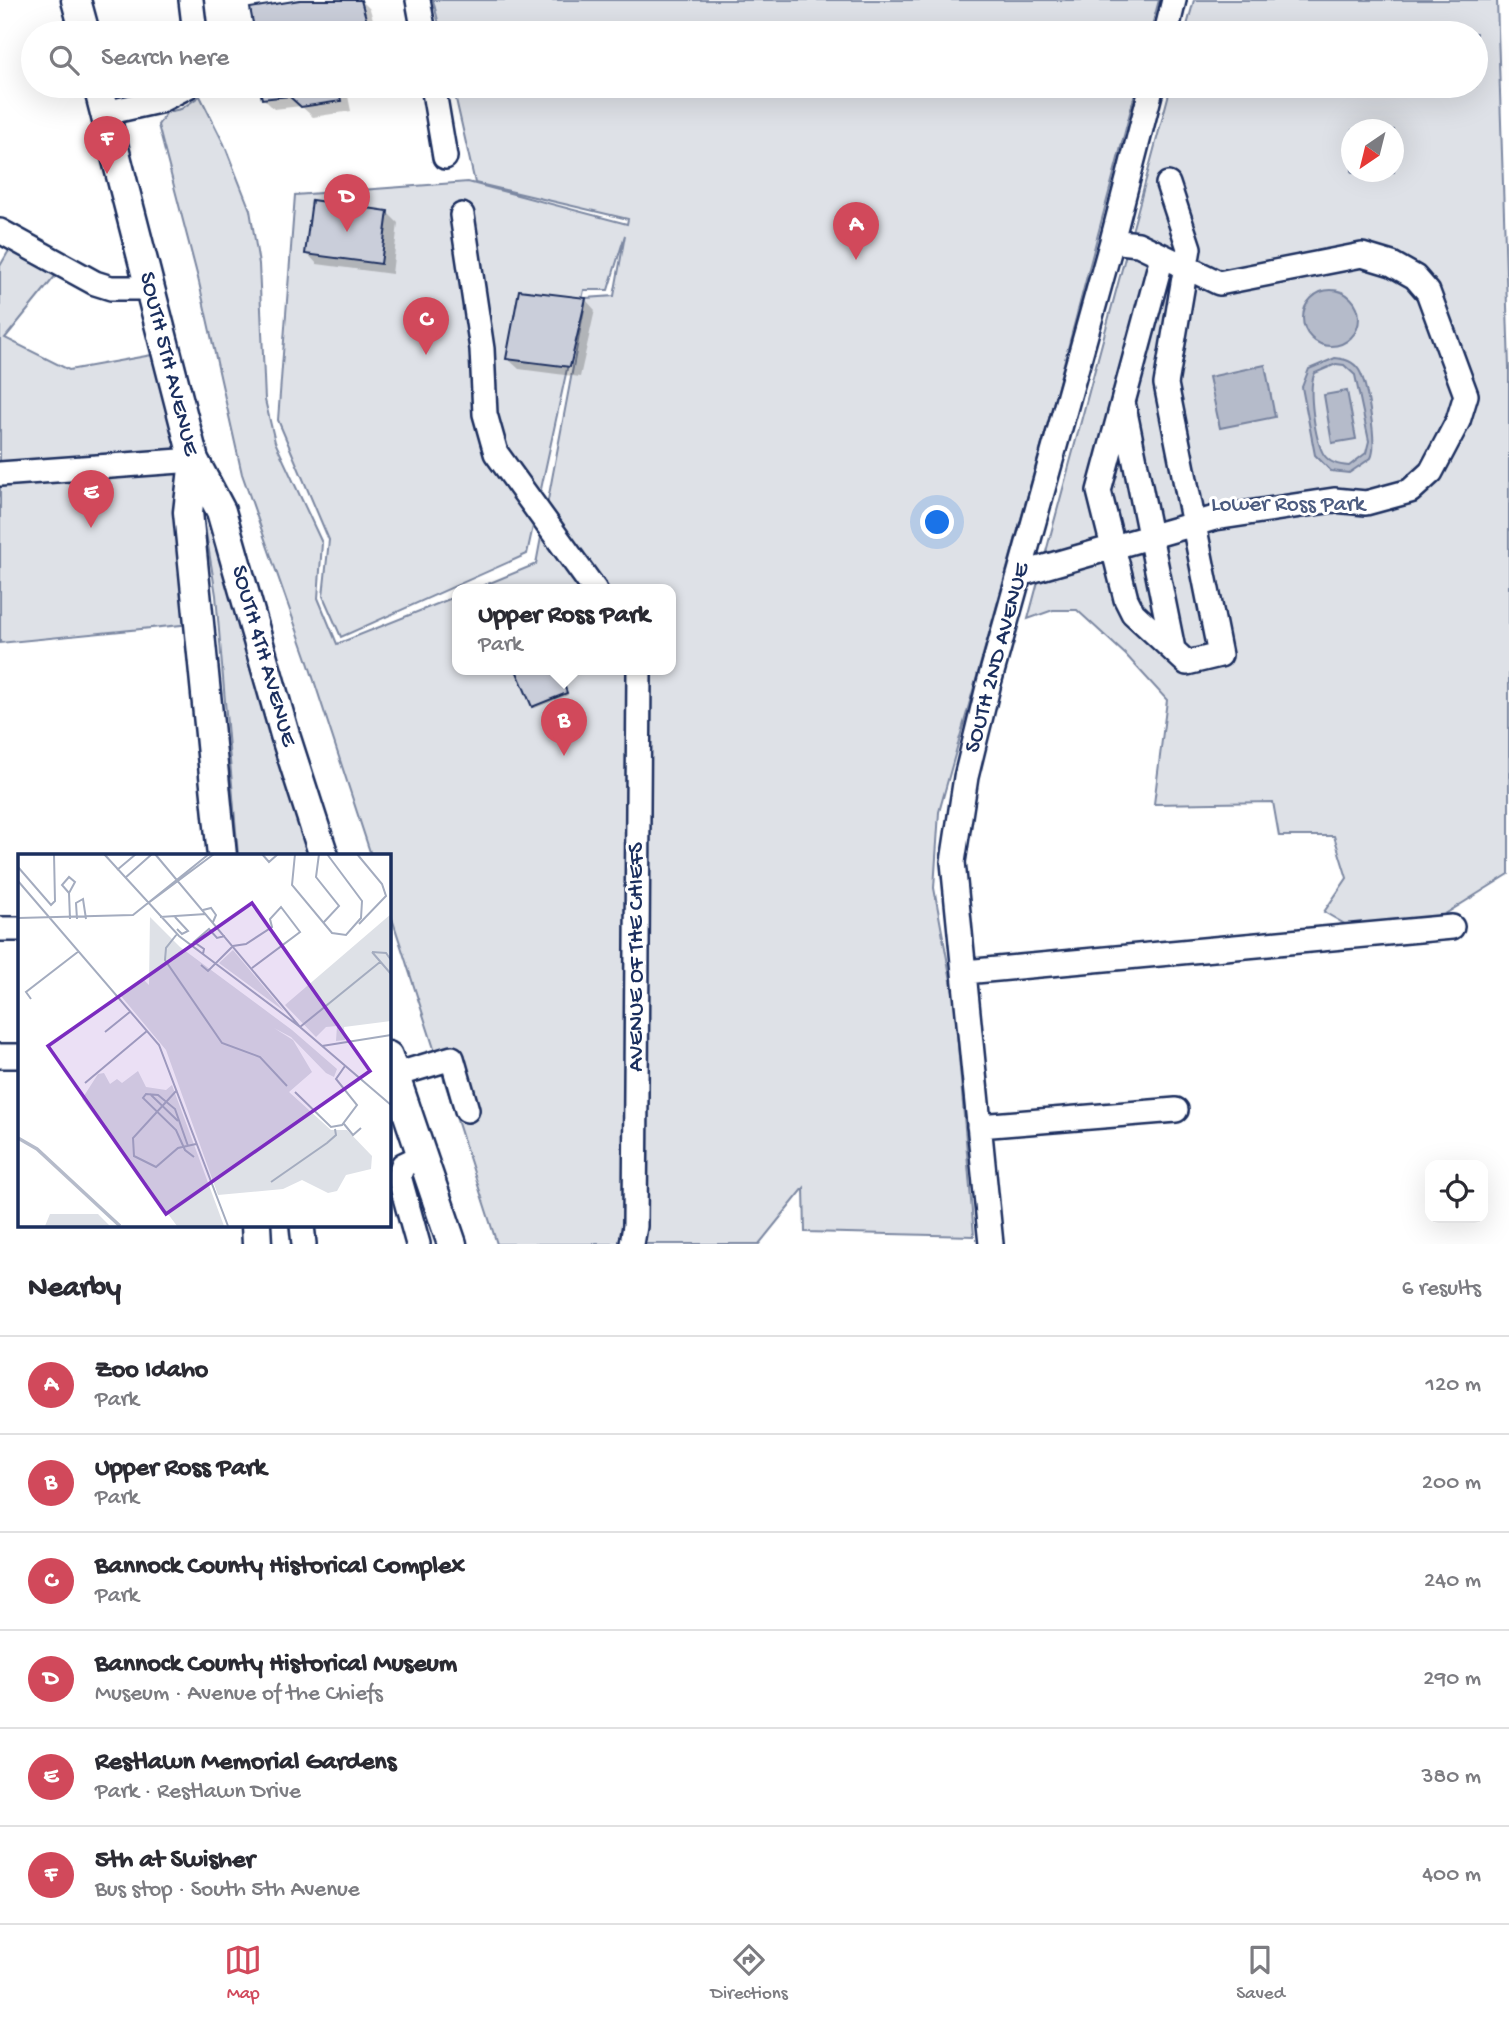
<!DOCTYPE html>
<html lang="en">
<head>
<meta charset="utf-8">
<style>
  body { margin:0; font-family:"Gochi Hand",sans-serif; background:#f7f7f7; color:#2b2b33 }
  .controls { position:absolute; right:21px; bottom:21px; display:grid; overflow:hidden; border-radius:14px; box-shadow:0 7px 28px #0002 }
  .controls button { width:63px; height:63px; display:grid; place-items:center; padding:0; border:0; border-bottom:2px solid #e1e1e2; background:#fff; color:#2b2b33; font:35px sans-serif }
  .compass { position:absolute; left:1341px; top:119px; width:63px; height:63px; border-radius:50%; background:#fff; box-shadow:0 7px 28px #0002; rotate:215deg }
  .you { position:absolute; left:938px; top:523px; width:24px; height:24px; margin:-18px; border:5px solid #fff; border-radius:50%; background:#1a73e8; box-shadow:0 0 0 10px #1a73e833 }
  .badge { display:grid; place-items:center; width:46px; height:46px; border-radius:50%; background:#d1495b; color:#fff; font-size:23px; font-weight:700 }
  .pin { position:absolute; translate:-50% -58px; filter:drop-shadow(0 2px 4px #0008) }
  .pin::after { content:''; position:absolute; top:37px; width:24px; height:21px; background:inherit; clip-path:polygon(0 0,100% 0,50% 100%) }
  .popup { position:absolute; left:452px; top:584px; width:224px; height:91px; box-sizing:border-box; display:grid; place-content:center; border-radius:14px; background:#fff; filter:drop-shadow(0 2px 5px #0005); font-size:23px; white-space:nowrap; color:#7c7c81 }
  .popup b { font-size:26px; color:#2b2b33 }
  .popup::after { content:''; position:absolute; left:50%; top:100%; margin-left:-14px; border:14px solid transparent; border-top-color:#fff }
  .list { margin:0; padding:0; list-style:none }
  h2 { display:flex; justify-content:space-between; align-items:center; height:91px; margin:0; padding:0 28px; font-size:30px }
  h2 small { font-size:23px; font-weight:400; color:#7c7c81 }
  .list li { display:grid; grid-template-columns:46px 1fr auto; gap:21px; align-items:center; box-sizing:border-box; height:98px; padding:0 28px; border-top:2px solid #e1e1e2 }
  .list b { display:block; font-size:26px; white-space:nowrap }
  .list p { margin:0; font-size:23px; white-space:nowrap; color:#7c7c81 }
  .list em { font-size:23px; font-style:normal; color:#7c7c81 }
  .icon { flex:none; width:38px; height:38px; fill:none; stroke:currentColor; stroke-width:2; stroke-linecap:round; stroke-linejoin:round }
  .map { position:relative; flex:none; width:1509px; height:1244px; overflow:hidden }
  .search { position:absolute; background:#fff; box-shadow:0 7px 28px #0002; left:21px; right:21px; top:21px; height:77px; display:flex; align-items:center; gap:18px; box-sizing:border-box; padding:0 24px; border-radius:38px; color:#7c7c81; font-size:26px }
  .sheet { height:679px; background:#fff }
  nav { display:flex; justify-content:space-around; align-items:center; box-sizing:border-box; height:98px; border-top:2px solid #e1e1e2; background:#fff; font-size:19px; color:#7c7c81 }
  nav a { display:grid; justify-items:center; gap:4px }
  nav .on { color:#d1495b }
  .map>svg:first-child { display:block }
</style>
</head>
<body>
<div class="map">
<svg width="1509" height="1244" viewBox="0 0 1509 1244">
  <rect width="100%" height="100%" fill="#fff"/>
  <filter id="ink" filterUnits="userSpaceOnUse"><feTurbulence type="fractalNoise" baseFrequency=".0143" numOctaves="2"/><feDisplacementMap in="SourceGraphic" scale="14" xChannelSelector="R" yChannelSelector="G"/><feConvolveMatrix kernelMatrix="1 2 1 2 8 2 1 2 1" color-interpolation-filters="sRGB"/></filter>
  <g filter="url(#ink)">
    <path fill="#dee1e7" stroke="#7c88a2" stroke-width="2" fill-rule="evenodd" d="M 433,0 L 1159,0 L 1150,33 L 441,33 Z
      M 1194,0 L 1497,0 L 1509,368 L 1509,874 L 1437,919 L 1357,931 L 1324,912 L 1347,878 L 1334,836 L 1279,836 L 1273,802 L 1154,804 L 1167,700 L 1126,655 L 1077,610 L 1053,610 L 1028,619 L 1171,86 L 1476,86 L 1476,33 L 1185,33 ZM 1352,130 L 1394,130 L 1394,172 L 1352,172 Z
      M 453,86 L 1137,86 L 1057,390 L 939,812 L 934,888 L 954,997 L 974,1236 L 805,1232 L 804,1188 L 759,1244 L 497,1244 L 389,909 L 388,856 L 371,855 L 306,656 L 242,474 L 198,278 L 158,125 L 167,112 L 181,109 L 200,96 L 224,144 L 250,210 L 259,264 L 265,400 L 275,442 L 322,543 L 318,598 L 337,644 L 457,596 L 457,670 L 671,670 L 671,590 L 473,590 L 536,564 L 586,298 L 614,296 L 625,235 L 608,290 L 584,290 L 527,554 L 341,637 L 323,596 L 329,540 L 278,420 L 295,195 L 468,182 L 627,224 L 628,219 L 475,183 Z
      M 15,240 L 65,264 L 5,338 L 69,370 L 152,355 L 173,431 L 191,624 L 0,643 L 0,266 Z
      M 212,513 L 314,855 L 238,855 L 216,595 L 203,514 Z"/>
    <path fill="#b5bbca" stroke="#77839f" stroke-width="2" fill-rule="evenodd" d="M1303 318a28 28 0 1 1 56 0a28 28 0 1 1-56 0Z
      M 1335,358 C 1345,359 1353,361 1359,370 C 1367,383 1378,445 1371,458 L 1349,473 L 1331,471 L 1315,455 L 1302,387 L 1309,369 ZM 1336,364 L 1344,365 L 1355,375 L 1369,441 L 1366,453 L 1349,466 C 1338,465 1330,463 1324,455 C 1315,441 1307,387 1315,373 Z
      M 1265,365 L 1275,417 L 1220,428 L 1209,377 Z
      M 1347,391 L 1356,439 L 1332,443 L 1324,395 Z"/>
    <path fill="#0003" d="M 312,0 L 361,0 L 370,9 L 377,33 L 256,33 L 252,9 Z
      M 261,86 L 346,86 L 351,111 L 313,117 L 301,106 L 274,109 L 263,98 Z
      M 387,212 L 398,223 L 392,274 L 317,264 L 307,253 Z
      M 585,299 L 595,310 L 580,377 L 519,369 L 508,359 Z
      M 523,670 L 559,670 L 568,695 L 535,708 Z"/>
    <path fill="#caceda" stroke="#1b2f5e" stroke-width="2" d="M 300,0 L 361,0 L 370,33 L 255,33 L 250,8 Z
      M 259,86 L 338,86 L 341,101 L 301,107 L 289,96 L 262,99 Z
      M 312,200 L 388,211 L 381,264 L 305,254 Z
      M 519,290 L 586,298 L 570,367 L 506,359 Z
      M 516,670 L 559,670 L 567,693 L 532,707 Z"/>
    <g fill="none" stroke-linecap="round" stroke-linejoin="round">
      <g stroke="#1b2f5e" stroke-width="28">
        <path id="minor" d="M 191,0 L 195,33
          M 418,0 L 424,33
          M 1166,33 L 1174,0
          M 433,86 L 445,157
          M 105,113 L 159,101 L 188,86
          M 462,215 L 482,349 L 485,414 L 496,453 L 595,590
          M 0,231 L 95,283 L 111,288 L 150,288
          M 1162,257 L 1099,491 L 1126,599 L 1133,613 L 1187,663 L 1220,655 L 1166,384 L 1189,248 L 1168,184
          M 1123,402 L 1173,649
          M 0,474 L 194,460
          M 1020,574 L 1215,518 L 1334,500 L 1366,503 L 1410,491 L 1431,472 L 1458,421 L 1466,395 L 1428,292 L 1415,277 L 1392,264 L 1362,255 L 1219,283 L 1138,244 L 1112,241
          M 0,929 L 19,929
          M 965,972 L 1452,927
          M 0,1056 L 19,1056
          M 388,1077 L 452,1058 L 467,1110
          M 979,1126 L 1176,1110
          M 302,1225 L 304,1244
          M 418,1244 L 399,1176 L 403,1165 L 422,1156
          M 632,1244 L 635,1226 L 639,670
          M 991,1244 L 953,862 L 966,777 L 989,683 L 1112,241 L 1152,86"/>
      </g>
      <g stroke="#1b2f5e" stroke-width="33">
        <path id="major" d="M 76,0 L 85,33
          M 98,86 L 194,460 L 188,512 L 222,856
          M 194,460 L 221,511 L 285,735 L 324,856
          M 388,1056 L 452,1244
          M 256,1225 L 257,1244"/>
      </g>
      <use href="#minor" stroke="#fff" stroke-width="23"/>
      <use href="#major" stroke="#fff" stroke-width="28"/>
    </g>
  </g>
  <g text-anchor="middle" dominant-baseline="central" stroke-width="6" stroke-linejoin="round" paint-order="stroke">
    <g font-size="23" fill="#1b2f5e" stroke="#fff">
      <text transform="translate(168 364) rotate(76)">SOUTH 5TH AVENUE</text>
      <text transform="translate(263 656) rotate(74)">SOUTH 4TH AVENUE</text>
      <text transform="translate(998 658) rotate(-75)">SOUTH 2ND AVENUE</text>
      <text transform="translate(637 957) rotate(-90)">AVENUE OF THE CHIEFS</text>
    </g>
    <g font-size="23" fill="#4c5c80" stroke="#fff">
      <text x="1288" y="505">Lower Ross Park</text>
    </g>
  </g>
  <g transform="translate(18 854)">
    <rect width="373" height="373" fill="#fff"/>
    <path d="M 373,60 L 373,167 L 326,173 L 327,186 L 318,187 L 319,172 L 308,173 L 298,183 L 267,151 ZM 132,63 L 162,93 L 274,176 L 319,215 L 316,223 L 308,219 L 273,183 L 256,174 L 275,186 L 294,218 L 271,238 L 313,276 L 329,276 L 354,302 L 353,315 L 328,321 L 319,337 L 310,339 L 284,326 L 265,335 L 200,341 L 148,196 L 103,142 L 126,126 L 131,131 ZM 215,96 L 266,157 L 201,109 ZM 120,217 L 128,233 L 148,236 L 154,231 L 206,372 L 159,372 L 64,245 L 80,220 L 86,219 L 92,230 L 99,225 L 104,229 ZM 32,360 L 80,360 L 92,372 L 27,372 Z" fill="#dee1e7"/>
    <path fill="none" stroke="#b5bbca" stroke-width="3.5" d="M 0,284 L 19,295 L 102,372"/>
    <path fill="none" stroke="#a4acbf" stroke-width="2" d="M 86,0 L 161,82 L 282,173M 137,0 L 282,173 L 373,251M 244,0 L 251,8 L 260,0M 277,0 L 274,31 L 314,79 L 328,81 L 343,64 L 344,47 L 309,0M 301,0 L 298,23 L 321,52 L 306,68M 339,0 L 364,30 L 368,42 L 341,70M 0,13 L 33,51 L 37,47 L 36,0M 99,16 L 118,0M 107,24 L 134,0M 0,27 L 141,191 L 210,372M 51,39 L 44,31 L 51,23 L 57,28 L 51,39 L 52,65M 129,50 L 196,0M 185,56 L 193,54 L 198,61 L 195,68M 142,63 L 188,60M 157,63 L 170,77 L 164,80 L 159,75M 0,64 L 115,61 L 191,0M 59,65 L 58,49 L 65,45 L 68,65M 159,80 L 148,94 L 147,106 L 204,189 L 242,203 L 269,232M 354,98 L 373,120M 354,98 L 368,99 L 373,106M 185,100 L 186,95 L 176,88 L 191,75 L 199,84 L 207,82M 183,111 L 190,117 L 215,92 L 228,90 L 254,73 L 252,65 L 263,53 L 282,78 L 234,114M 13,145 L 8,138 L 61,97M 282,173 L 362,108M 87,178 L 113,157M 304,192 L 373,181M 67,229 L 129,177M 159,236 L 115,284 L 116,302 L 138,313 L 160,294 L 178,290M 277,238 L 313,273 L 324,271 L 339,251 L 318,225 L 327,212M 132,240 L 160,267M 326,270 L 335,281 L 343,274M 170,292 L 157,255 L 140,241 L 128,240 L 125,244 L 158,276 L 167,296 L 176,303M 253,328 L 309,289 L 318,281 L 317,275"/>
    <path fill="#7b2cbf" fill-opacity="0.15" stroke="#7b2cbf" stroke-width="3.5" d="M 234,49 L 352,217 L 148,360 L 30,192 Z"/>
    <rect width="373" height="373" fill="none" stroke="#1b2f5e" stroke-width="3.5"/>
  </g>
</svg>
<div class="controls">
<button><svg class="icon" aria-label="locate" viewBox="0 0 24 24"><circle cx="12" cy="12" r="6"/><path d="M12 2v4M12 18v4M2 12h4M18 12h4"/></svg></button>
</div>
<svg class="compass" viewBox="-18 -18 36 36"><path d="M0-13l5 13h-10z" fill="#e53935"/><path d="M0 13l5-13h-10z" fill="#7c7c81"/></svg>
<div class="you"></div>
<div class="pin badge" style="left:856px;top:260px">A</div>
<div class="pin badge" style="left:564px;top:756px">B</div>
<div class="popup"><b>Upper Ross Park</b>Park</div>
<div class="pin badge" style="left:426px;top:355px">C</div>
<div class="pin badge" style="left:347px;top:232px">D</div>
<div class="pin badge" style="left:91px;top:528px">E</div>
<div class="pin badge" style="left:107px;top:174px">F</div>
<div class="search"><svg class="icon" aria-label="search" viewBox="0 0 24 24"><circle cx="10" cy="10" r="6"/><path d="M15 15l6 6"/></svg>Search here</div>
</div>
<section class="sheet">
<h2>Nearby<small>6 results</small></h2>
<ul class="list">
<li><span class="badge">A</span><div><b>Zoo Idaho</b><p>Park</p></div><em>120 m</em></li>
<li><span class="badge">B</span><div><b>Upper Ross Park</b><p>Park</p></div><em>200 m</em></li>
<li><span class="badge">C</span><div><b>Bannock County Historical Complex</b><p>Park</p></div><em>240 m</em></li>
<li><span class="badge">D</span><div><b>Bannock County Historical Museum</b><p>Museum · Avenue of the Chiefs</p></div><em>290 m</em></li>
<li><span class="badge">E</span><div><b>Restlawn Memorial Gardens</b><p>Park · Restlawn Drive</p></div><em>380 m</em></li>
<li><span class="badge">F</span><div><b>5th at Swisher</b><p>Bus stop · South 5th Avenue</p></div><em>400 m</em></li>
</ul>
</section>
<nav>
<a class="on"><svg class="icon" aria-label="map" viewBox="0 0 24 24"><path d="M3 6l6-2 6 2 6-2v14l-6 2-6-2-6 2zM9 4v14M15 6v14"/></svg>Map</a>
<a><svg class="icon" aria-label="directions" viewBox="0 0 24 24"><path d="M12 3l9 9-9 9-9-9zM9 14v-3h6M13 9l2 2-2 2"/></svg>Directions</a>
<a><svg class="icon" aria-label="saved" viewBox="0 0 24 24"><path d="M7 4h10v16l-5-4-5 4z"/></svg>Saved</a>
</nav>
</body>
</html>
